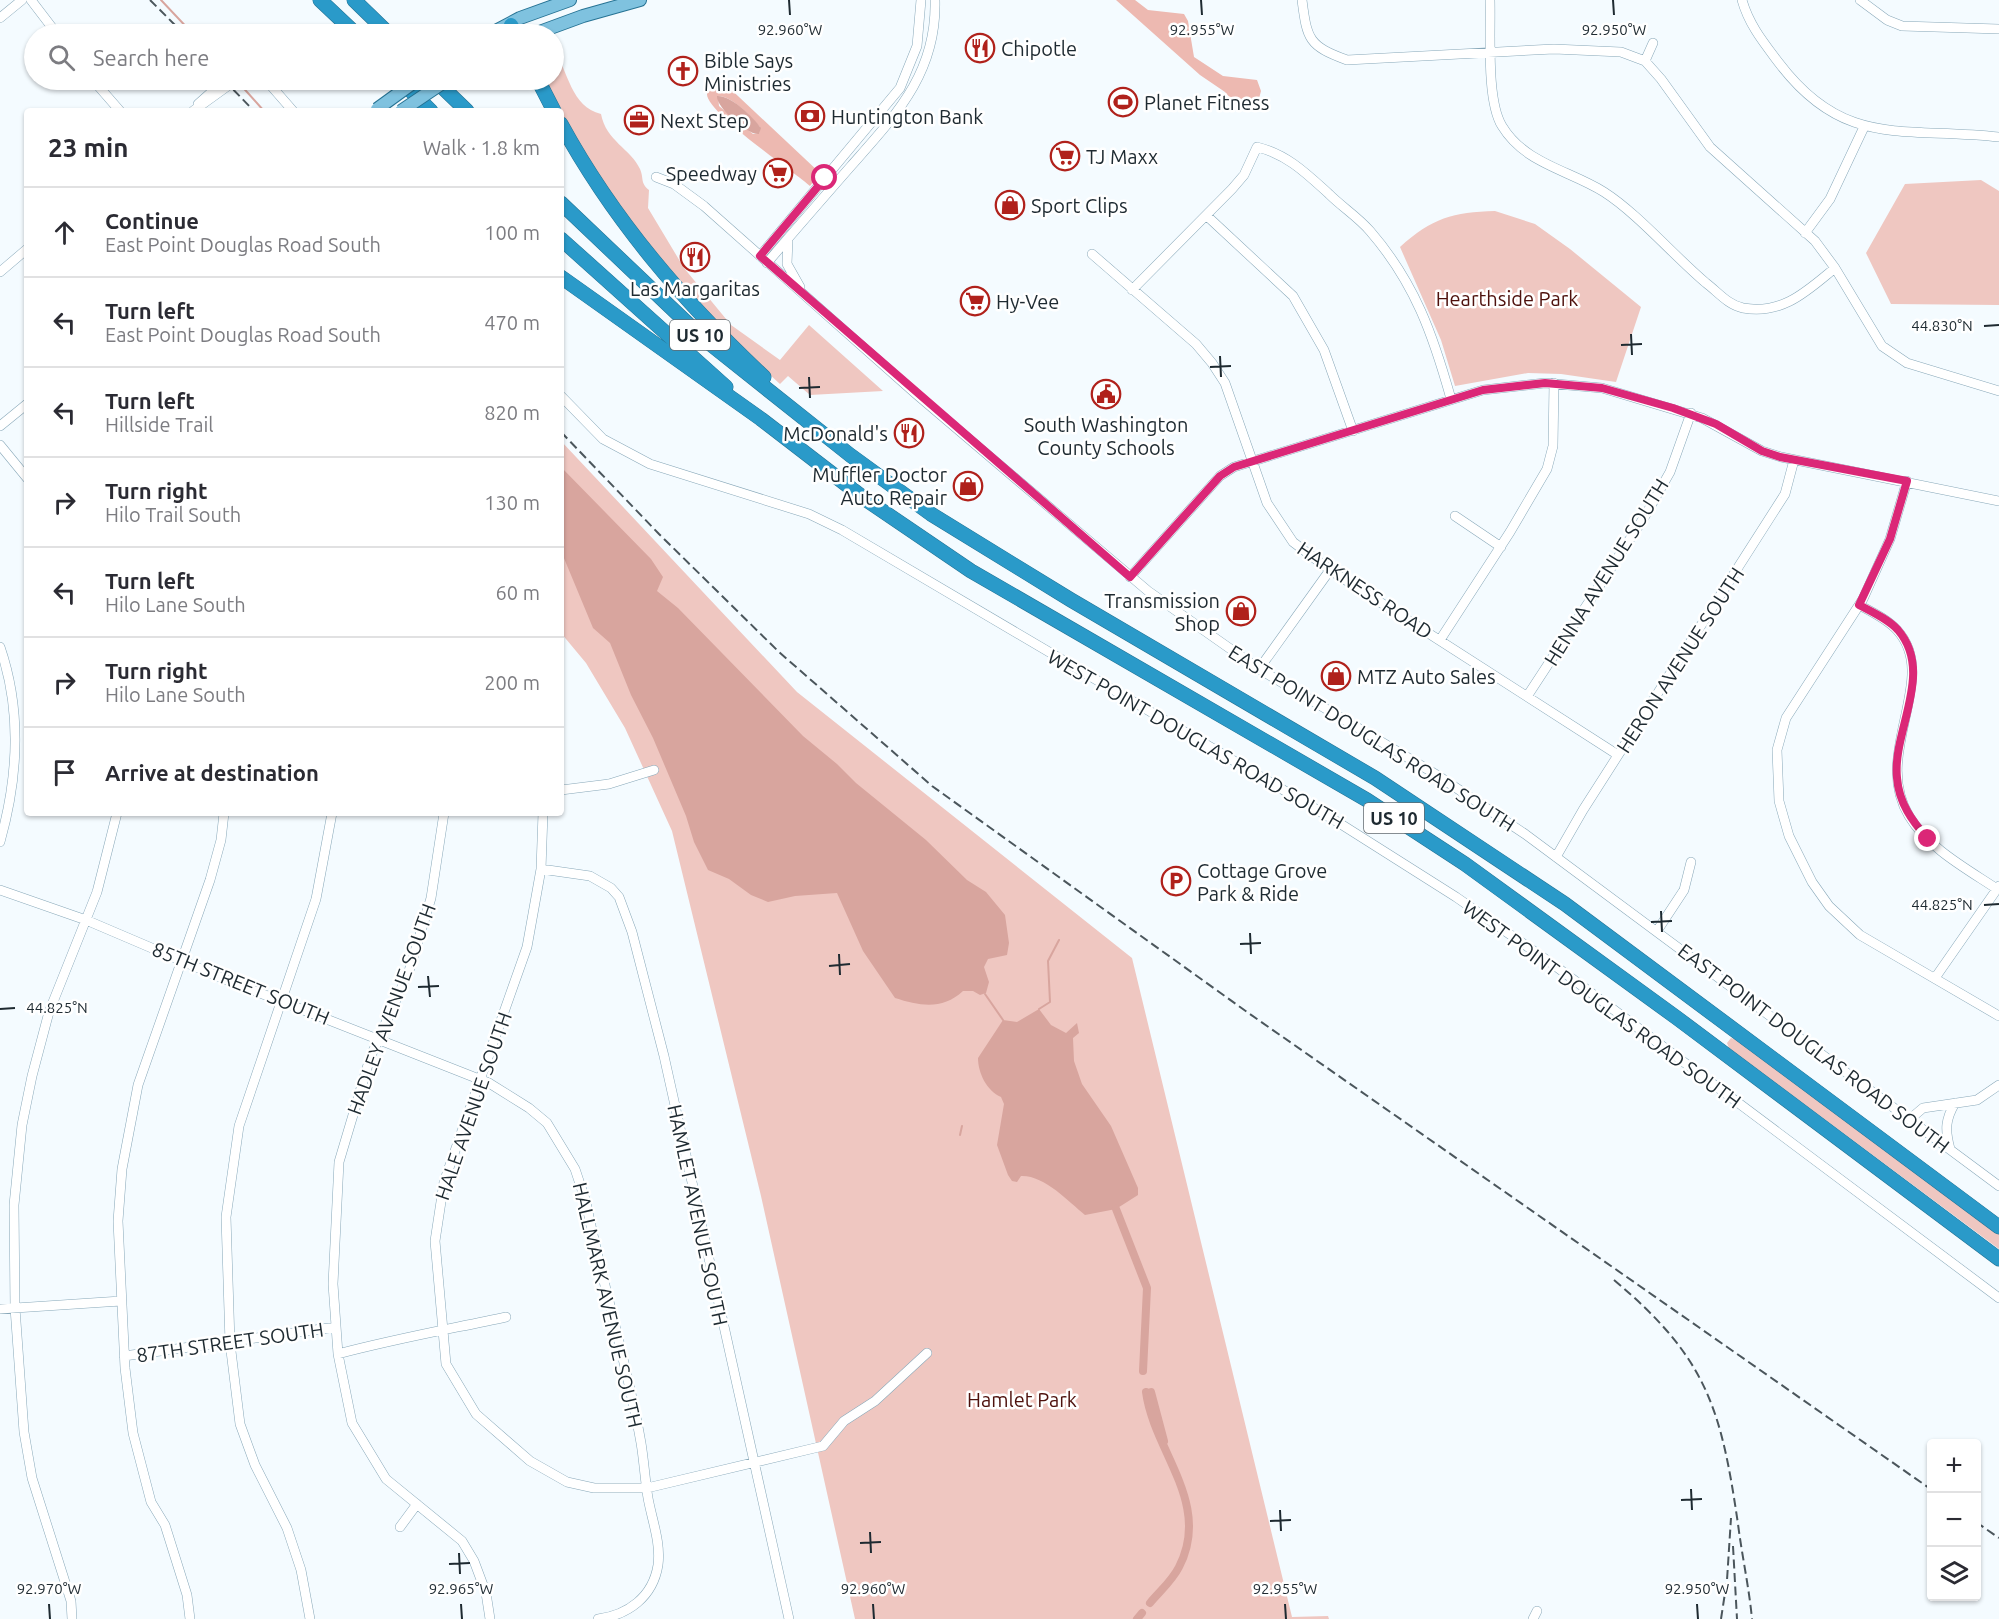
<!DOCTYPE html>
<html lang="en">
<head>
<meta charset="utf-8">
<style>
  body { margin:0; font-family:Ubuntu,sans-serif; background:#f2f2f3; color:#2b2b33 }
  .controls { position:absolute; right:18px; bottom:18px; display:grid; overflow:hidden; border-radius:6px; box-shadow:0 2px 4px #0004 }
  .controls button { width:54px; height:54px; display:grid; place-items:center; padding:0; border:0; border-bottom:2px solid #e1e1e2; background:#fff; color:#2b2b33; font:30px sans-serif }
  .stop { position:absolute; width:18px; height:18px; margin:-14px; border:4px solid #db2777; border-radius:50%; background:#fff }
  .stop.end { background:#db2777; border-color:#fff; box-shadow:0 2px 6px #0008 }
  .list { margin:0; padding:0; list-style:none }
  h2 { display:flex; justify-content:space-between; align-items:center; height:78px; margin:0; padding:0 24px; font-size:26px }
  h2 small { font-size:20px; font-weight:400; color:#7c7c81 }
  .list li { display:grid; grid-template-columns:39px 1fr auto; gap:18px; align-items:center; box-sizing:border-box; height:90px; padding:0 24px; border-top:2px solid #e1e1e2 }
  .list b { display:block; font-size:22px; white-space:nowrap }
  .list p { margin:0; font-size:20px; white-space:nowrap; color:#7c7c81 }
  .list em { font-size:20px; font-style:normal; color:#7c7c81 }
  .icon { flex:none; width:33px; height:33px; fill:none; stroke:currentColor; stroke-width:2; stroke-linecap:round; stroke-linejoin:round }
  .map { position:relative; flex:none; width:1999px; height:1619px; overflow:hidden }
  .search { position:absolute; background:#fff; box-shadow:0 2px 4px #0004; left:24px; top:24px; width:540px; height:66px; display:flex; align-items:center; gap:15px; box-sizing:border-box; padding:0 21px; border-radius:33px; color:#7c7c81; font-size:22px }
  .panel { position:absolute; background:#fff; box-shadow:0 2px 4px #0004; left:24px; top:108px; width:540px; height:708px; border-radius:6px }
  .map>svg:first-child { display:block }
</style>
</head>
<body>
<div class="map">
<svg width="1999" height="1619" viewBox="0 0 1999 1619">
  <rect width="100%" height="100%" fill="#f4fbff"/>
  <path fill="#efc7c1" d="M 554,49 C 568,71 571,107 601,114 C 606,141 631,149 640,169 C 644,178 640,183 649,190 L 648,208 L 684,268 L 731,325 L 780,360 L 809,325 L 883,391 L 810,395 L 788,376 L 780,384 C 706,317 635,242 585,156 C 570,132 558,105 545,80 L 554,80 Z
    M 1981,180 L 1999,191 L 1999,305 L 1891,304 L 1866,253 L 1905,184 Z
    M 1495,211 L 1535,224 L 1570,249 L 1641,307 L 1616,382 L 1561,374 L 1528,373 L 1455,386 L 1441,340 L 1400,247 C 1432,218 1453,212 1495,211 Z
    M 561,441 L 797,692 L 1132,958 L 1292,1617 L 1328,1616 L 1329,1619 L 855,1619 L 761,1196 L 672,831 L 625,728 L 586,663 L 561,633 Z
    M 1731,1038 L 1743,1042 L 1999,1234 L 1999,1249 L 1729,1048 L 1727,1043 Z"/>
  <path fill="#edb9b1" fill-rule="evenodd" d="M 1116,0 L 1135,0 L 1148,10 L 1184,14 L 1188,21 L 1194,57 L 1223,76 L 1257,80 L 1261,91 L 1257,106 L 1249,111 L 1239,108 L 1225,92 L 1200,75 Z
    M 722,81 L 820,173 L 810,186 C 793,171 704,111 707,93 ZM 718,96 C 733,96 751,117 760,127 L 759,134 L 753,134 L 719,106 Z"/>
  <path fill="#d8a59e" d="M 717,96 C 731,95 753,117 761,128 L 759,134 C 749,136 716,108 717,96 Z
    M 561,467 L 651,559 L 663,577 L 657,591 L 678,608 L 803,736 L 837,764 L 856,783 L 926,840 L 967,880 L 986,892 L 1005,915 L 1009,943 L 1007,955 L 988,959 L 984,967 L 989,982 L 986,993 L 980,995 L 973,991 L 963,991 C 943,1010 920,1006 895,998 L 863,951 L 837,893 L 795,896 L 768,902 L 751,895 L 729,879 L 708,870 L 694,842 L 686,816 L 653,738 L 631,695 L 610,643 L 593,628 L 561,551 Z
    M 1039,1009 L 1051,1025 L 1066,1033 L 1077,1023 L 1079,1033 L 1073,1038 L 1074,1061 L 1082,1084 L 1111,1126 L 1138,1188 L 1138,1195 L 1116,1209 L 1085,1215 C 1068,1201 1044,1175 1021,1176 L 1017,1182 L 1012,1181 L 1008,1175 L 997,1145 L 1004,1104 L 1001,1097 C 987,1091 978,1073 978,1058 L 1003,1020 L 1017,1022 Z"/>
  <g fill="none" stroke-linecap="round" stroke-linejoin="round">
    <path stroke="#d8a59e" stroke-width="2" d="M 161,0 L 193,34
      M 238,82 L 264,111
      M 985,994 L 1003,1020
      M 1039,1009 L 1050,1002 L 1048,961 L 1059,940
      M 960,1135 L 962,1126"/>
    <path stroke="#d8a59e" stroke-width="8" d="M 1116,1209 L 1147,1288 L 1143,1371
      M 1146,1392 C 1154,1452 1212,1503 1179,1567 C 1172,1581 1160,1591 1150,1603
      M 1151,1392 L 1164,1441
      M 1137,1619 L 1142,1613"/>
    <g stroke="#88a8b9" stroke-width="10">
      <path id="minor" d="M 31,0 L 57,34
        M 1302,0 C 1307,40 1309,46 1347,60 L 1554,49 L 1621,52 L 1645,61 L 1661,79 L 1710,147 L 1815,241 L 1835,268 L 1882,346 L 1907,363 L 1999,391
        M 1490,0 C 1491,32 1486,100 1502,126 C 1525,164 1569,170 1604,192 C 1637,213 1674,256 1706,283 C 1718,292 1728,305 1743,308 C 1783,315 1807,291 1835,268
        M 1742,0 C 1749,25 1764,43 1779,63 C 1845,150 1905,126 1999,137
        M 1860,0 L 1887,20 L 1902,26 L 1999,29
        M 0,18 L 22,0
        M 1645,61 L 1653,43
        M 93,80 L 120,111
        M 266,80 L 293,111
        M 198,104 L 225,80
        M 193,111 L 236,80
        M 656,177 L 674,184 L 704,206 L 916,394 L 1148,591 L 1259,669 L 1437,775 L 1525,834 L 1999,1186
        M 1207,216 L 1293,296 L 1324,350 L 1353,431
        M 1805,233 L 1830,199 L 1864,127
        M 788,239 L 787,264 L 800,287
        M 1092,254 L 1196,344 L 1212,363 L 1225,383 L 1267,503 L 1293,542 L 1330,570 L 1618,755
        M 760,256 L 900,88 L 917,46 L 921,0
        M 767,263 C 795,230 823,198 851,166 C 896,115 937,73 935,0
        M 0,272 L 27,249
        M 1132,290 L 1232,189 L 1244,175 L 1257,147 C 1287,154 1307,174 1329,194 C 1342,207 1358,217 1370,231 C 1415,283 1433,335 1451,399
        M 561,396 L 603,439 L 650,464 L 809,514 L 842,530 L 1336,821 L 1456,897 L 1554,965 L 1999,1298
        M 0,426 L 27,404
        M 0,445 L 27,478
        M 1907,481 L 1890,539 L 1863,599 L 1786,718 L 1777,750 L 1779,801 L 1789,836 L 1812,882 L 1829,906 L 1860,935 L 1999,1016
        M 1455,516 L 1501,547
        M 1130,577 L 1220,476 L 1234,467 L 1483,390 L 1545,383 L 1602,388 L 1702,418 L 1762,451 L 1781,457 L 1999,501
        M 1859,605 C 1872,612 1887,619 1897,630 C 1941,678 1871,753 1909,816 C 1928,848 1967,869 1997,889
        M 1440,640 L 1510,532 L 1547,469 L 1553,446 L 1554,383
        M 0,647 C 22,711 18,778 0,842
        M 1259,669 L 1330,570
        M 1528,695 L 1645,516 L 1670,472 L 1691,413
        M 561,790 L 609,784 L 654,770
        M 444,813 L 431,898 L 409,971 L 370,1058 L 339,1162 L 333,1284 L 338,1354 L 352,1423 L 386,1479 L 462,1541 L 474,1561 L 486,1593 L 490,1619
        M 543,813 L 541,869 L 527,947 L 444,1182 L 435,1241 L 446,1364 L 476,1414 L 530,1461 L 567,1482 L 594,1488 L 647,1488 L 823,1446 L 844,1421 L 875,1401 L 927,1353
        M 1556,857 L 1583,810 L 1785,494 L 1794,460
        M 541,869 L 590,876 L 611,888 L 619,897 L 632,932 L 664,1056 L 789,1619
        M 0,890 L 86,920 L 222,978 L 489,1083 L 529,1108 L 547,1123 L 575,1169 L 586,1202 C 602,1283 627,1362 641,1443 C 644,1461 645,1480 648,1498 C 652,1520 661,1543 658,1565 C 653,1597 628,1615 598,1619
        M 1657,931 L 1684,890 L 1691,862
        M 1935,978 L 1999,886
        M 1910,1119 L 1923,1108 L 1977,1100 L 1999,1085
        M 1950,1149 C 1945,1130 1945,1120 1955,1103
        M 0,1309 L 121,1301
        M 338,1354 C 394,1339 450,1329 506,1317
        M 124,1356 L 336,1327
        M 400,1527 L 417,1504
        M 72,1619 L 71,1601 L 32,1478 L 24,1432 L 15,1308 L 14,1205 L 22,1125 L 32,1076 L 49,1012 L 97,892 L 117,813
        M 190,1619 L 187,1595 L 165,1525 L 151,1502 L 133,1433 L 125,1368 L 118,1221 L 122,1169 L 138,1085 L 210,880 L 221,840 L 224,813
        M 310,1619 L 301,1570 L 287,1528 L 255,1465 L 240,1424 L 230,1343 L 226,1217 L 239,1126 L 316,899 L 332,813
        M 1533,1619 L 1537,1611"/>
    </g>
    <g stroke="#267394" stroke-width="14">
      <path id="major" d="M 490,34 L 520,18 L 570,0
        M 534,34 L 583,16 L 640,0"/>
    </g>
    <g stroke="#267394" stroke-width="15">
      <path id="highway" d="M 320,0 L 356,34
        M 354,0 L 389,34
        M 511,25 L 516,34
        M 400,80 L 431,111
        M 435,80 L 467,111
        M 538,80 L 554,111
        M 561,124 C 614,221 684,302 764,377
        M 561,203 L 704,339 L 850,455 L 931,514 L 1071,600 L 1375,778 L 1565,904 L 1999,1227
        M 561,239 L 726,387
        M 561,277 L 761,419 L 865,499 L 971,571 L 1367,800 L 1465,864 L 1677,1018 L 1999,1259"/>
    </g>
    <use href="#minor" stroke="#fff" stroke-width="9"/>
    <use href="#major" stroke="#7fc2df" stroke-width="12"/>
    <use href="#highway" stroke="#2a9ac9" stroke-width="14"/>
    <path stroke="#4b565c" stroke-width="2" stroke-dasharray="9 4.5" stroke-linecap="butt" d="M 150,0 L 184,34
      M 224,80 L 254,111
      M 561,432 L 659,534 L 779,652 L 932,786 L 1247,1012 L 1932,1490
      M 1614,1280 C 1707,1358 1721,1408 1738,1524 C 1742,1556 1749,1587 1752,1619
      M 1976,1522 L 1999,1538
      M 1733,1546 L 1737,1619
      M 1721,1619 L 1727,1580 L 1731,1518"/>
    <g stroke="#267394" stroke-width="14" stroke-linecap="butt">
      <path id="major-bridge" d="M 377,109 L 417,80
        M 401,111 L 447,80"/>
    </g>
    <use href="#major-bridge" stroke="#7fc2df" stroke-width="12"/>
  </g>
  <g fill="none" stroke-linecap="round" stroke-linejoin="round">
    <path stroke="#db2777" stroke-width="8" d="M 825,178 L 760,256 L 1130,577 L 1220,476 L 1234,467 L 1483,390 L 1545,383 L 1602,388 L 1673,408 L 1716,424 L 1762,451 L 1780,457 L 1907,481 L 1890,539 L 1859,605 C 1872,612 1888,619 1898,630 C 1935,673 1892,731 1897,778 C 1899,803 1912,821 1928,839"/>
  </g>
  <path fill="none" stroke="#1e2a31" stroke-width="2" d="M 789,0 L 790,15M 1201,0 L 1202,15M 1613,0 L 1614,15M 1984,326 L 1999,325M 1631,334 L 1632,355M 1621,345 L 1642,344M 1220,356 L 1221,377M 1210,367 L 1231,366M 809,377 L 810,398M 799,388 L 820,387M 1984,905 L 1999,904M 1661,911 L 1662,932M 1651,922 L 1672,921M 1250,933 L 1251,954M 1240,944 L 1261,943M 839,954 L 840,975M 829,966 L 850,964M 428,976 L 430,997M 418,987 L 439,986M 0,1009 L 15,1008M 1691,1489 L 1692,1510M 1681,1500 L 1702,1499M 1280,1510 L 1281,1531M 1270,1521 L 1291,1520M 870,1532 L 871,1553M 860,1543 L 881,1542M 459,1553 L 460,1574M 449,1564 L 470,1563M 49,1604 L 50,1619M 461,1604 L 462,1619M 873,1604 L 874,1619M 1285,1604 L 1286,1619M 1697,1604 L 1698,1619"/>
  <defs>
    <g id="restaurant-ring" transform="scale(1.5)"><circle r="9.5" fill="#fff" stroke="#b0211b" stroke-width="1.5"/><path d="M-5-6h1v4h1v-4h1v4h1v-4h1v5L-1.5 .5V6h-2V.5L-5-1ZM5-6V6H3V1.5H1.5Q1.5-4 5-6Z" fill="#b0211b"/></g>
    <g id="church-ring" transform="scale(1.5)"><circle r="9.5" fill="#fff" stroke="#b0211b" stroke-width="1.5"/><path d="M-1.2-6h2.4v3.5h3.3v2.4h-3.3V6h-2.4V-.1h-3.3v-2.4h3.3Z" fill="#b0211b"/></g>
    <g id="stadium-ring" transform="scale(1.5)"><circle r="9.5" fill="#fff" stroke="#b0211b" stroke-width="1.5"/><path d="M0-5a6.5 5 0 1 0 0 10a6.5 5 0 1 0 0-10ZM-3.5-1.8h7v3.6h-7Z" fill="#b0211b"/></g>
    <g id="bank-ring" transform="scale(1.5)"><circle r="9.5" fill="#fff" stroke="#b0211b" stroke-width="1.5"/><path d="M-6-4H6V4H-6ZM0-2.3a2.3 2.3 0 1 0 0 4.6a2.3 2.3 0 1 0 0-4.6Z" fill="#b0211b"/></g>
    <g id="office-ring" transform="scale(1.5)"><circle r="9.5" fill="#fff" stroke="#b0211b" stroke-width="1.5"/><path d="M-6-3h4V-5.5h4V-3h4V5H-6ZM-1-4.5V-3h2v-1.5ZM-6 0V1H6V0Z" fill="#b0211b"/></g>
    <g id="supermarket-ring" transform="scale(1.5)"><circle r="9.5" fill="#fff" stroke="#b0211b" stroke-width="1.5"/><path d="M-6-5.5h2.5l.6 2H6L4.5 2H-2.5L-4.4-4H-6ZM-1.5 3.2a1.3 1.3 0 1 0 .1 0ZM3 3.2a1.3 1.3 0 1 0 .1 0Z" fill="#b0211b"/></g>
    <g id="shop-ring" transform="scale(1.5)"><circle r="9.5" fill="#fff" stroke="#b0211b" stroke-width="1.5"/><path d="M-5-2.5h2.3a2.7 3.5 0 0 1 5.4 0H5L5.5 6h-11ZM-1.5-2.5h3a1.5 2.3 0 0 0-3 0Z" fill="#b0211b"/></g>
    <g id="civic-ring" transform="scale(1.5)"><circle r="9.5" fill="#fff" stroke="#b0211b" stroke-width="1.5"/><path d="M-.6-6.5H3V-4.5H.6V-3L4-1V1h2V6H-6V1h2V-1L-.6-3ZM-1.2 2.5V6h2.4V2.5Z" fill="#b0211b"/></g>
    <g id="parking-ring" transform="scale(1.5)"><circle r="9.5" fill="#fff" stroke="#b0211b" stroke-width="1.5"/><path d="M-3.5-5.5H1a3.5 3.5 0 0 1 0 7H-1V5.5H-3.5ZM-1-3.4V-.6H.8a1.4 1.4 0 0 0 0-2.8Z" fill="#b0211b"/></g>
  </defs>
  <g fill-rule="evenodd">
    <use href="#restaurant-ring" x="980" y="48"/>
    <use href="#church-ring" x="683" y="71"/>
    <use href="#stadium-ring" x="1123" y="102"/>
    <use href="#bank-ring" x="810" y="116"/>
    <use href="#office-ring" x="639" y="120"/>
    <use href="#supermarket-ring" x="1065" y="156"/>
    <use href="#supermarket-ring" x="778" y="173"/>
    <use href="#shop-ring" x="1010" y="205"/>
    <use href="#restaurant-ring" x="695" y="257"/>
    <use href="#supermarket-ring" x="975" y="301"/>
    <use href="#civic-ring" x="1106" y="394"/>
    <use href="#restaurant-ring" x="909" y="433"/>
    <use href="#shop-ring" x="968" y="486"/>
    <use href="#shop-ring" x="1241" y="611"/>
    <use href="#shop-ring" x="1336" y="676"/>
    <use href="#parking-ring" x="1176" y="881"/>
  </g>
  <g text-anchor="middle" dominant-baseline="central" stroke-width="5" stroke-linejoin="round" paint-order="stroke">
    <g fill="#fff" stroke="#626a6f" stroke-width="1.5">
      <rect x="670" y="320" width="60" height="30" rx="4.5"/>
      <rect x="1364" y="803" width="60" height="30" rx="4.5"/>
    </g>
    <g font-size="18" font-weight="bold" fill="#1e2a31">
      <text x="700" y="335">US 10</text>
      <text x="1394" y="818">US 10</text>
    </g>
    <g font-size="20" fill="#1e2a31" stroke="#fff" text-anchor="start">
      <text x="1001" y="48">Chipotle</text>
      <text x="704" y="60">Bible Says<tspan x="704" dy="23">Ministries</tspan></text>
      <text x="1144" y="102">Planet Fitness</text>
      <text x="831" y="116">Huntington Bank</text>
      <text x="660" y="120">Next Step</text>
      <text x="1086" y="156">TJ Maxx</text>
      <text x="757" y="173" text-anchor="end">Speedway</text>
      <text x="1031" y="205">Sport Clips</text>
      <text x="695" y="288" text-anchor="middle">Las Margaritas</text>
      <text x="996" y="301">Hy-Vee</text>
      <text x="1106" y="424" text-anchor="middle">South Washington<tspan x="1106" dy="23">County Schools</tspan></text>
      <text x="888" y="433" text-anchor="end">McDonald's</text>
      <text x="947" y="474" text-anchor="end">Muffler Doctor<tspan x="947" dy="23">Auto Repair</tspan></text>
      <text x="1220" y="600" text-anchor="end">Transmission<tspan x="1220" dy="23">Shop</tspan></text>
      <text x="1357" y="676">MTZ Auto Sales</text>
      <text x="1197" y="870">Cottage Grove<tspan x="1197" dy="23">Park &amp; Ride</tspan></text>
    </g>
    <g font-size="20" fill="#4e110d" stroke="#fff">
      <text x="1507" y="298">Hearthside Park</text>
      <text x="1022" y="1399">Hamlet Park</text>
    </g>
    <g font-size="20" fill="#1e2a31" stroke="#fff">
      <text transform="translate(1606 572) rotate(-58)">HENNA AVENUE SOUTH</text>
      <text transform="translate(1365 590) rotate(34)">HARKNESS ROAD</text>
      <text transform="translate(1680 660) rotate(-57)">HERON AVENUE SOUTH</text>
      <text transform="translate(1372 738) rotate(32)">EAST POINT DOUGLAS ROAD SOUTH</text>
      <text transform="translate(1196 739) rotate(30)">WEST POINT DOUGLAS ROAD SOUTH</text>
      <text transform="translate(241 983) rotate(22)">85TH STREET SOUTH</text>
      <text transform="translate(1602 1004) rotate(36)">WEST POINT DOUGLAS ROAD SOUTH</text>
      <text transform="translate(391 1009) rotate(-70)">HADLEY AVENUE SOUTH</text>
      <text transform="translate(1814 1048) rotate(37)">EAST POINT DOUGLAS ROAD SOUTH</text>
      <text transform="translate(473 1106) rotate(-71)">HALE AVENUE SOUTH</text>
      <text transform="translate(698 1215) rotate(78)">HAMLET AVENUE SOUTH</text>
      <text transform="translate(608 1305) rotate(77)">HALLMARK AVENUE SOUTH</text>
      <text transform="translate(230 1342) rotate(-8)">87TH STREET SOUTH</text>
    </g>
  </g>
  <g font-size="15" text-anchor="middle" fill="#1e2a31" stroke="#fff" stroke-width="5" stroke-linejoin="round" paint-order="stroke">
    <text x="790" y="35">92.960°W</text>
    <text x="1202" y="35">92.955°W</text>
    <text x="1614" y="35">92.950°W</text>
    <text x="1942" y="331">44.830°N</text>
    <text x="1942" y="910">44.825°N</text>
    <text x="57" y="1013">44.825°N</text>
    <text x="49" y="1594">92.970°W</text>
    <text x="461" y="1594">92.965°W</text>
    <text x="873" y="1594">92.960°W</text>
    <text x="1285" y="1594">92.955°W</text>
    <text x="1697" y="1594">92.950°W</text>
  </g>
</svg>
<div class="controls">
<button>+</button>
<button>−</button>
<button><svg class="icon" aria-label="layers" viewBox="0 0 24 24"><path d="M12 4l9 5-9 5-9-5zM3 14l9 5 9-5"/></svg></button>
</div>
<div class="stop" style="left:825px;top:178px"></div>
<div class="stop end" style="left:1928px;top:839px"></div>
<div class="search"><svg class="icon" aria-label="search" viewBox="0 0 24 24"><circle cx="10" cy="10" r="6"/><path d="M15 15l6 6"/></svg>Search here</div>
<section class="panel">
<h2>23 min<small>Walk · 1.8 km</small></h2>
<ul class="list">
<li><svg class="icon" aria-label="ahead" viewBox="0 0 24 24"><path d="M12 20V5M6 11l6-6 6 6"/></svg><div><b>Continue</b><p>East Point Douglas Road South</p></div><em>100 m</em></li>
<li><svg class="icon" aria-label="left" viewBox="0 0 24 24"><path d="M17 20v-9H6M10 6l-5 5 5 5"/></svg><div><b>Turn left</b><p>East Point Douglas Road South</p></div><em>470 m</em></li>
<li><svg class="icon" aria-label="left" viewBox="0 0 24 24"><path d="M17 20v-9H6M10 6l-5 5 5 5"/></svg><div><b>Turn left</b><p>Hillside Trail</p></div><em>820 m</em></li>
<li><svg class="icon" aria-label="right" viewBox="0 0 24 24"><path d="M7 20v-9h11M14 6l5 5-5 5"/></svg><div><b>Turn right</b><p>Hilo Trail South</p></div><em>130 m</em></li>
<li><svg class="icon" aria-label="left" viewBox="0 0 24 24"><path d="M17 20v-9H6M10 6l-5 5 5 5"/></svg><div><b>Turn left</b><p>Hilo Lane South</p></div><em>60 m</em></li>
<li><svg class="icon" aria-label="right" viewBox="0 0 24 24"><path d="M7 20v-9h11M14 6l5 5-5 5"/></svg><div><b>Turn right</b><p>Hilo Lane South</p></div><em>200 m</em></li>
<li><svg class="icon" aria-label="arrive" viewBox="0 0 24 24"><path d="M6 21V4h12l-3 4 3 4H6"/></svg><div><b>Arrive at destination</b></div></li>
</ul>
</section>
</div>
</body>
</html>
